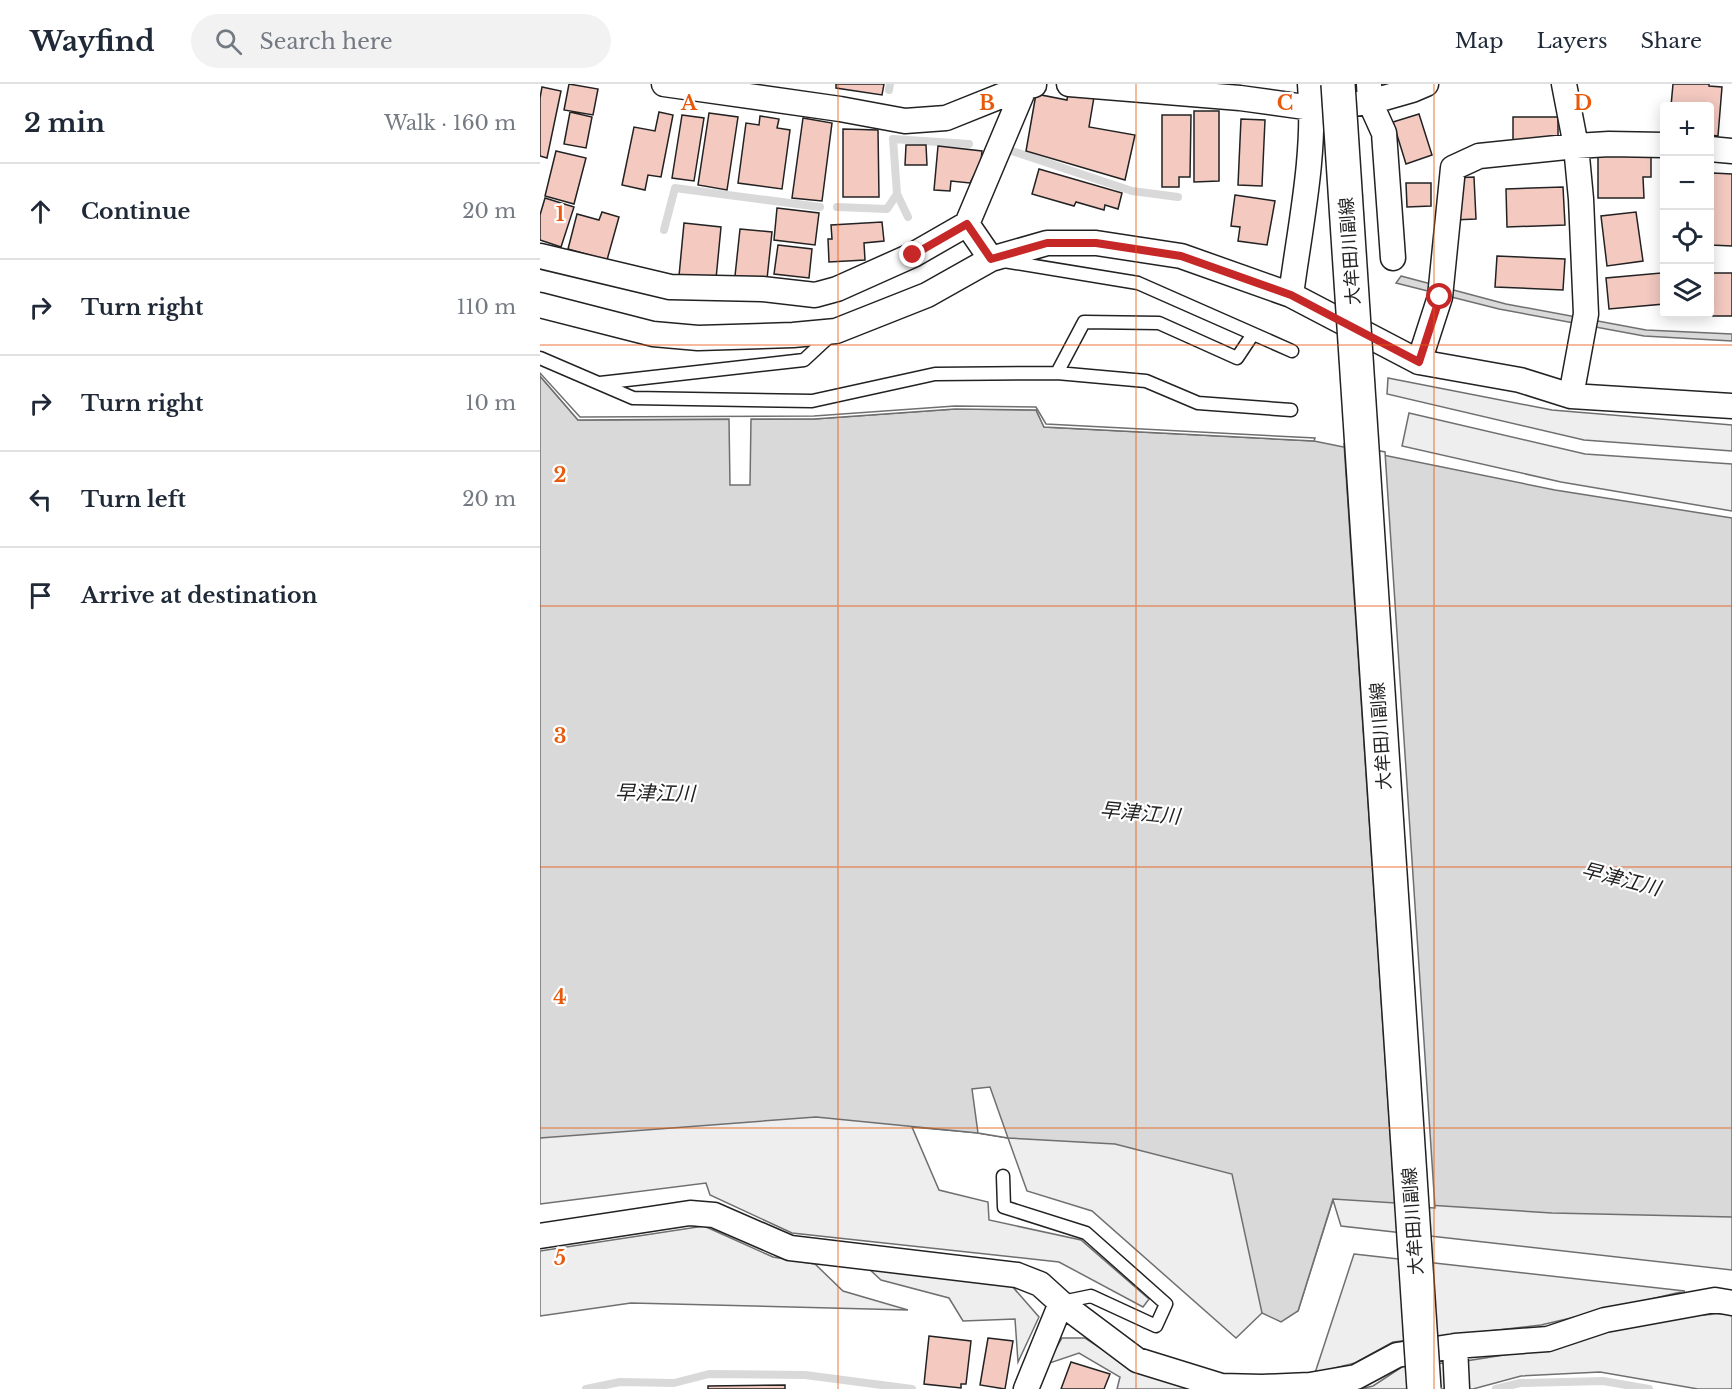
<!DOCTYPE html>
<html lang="en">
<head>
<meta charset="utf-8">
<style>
  body { margin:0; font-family:"Libre Baskerville","Noto Sans JP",serif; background:#f2f2f3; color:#1f2937 }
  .controls { position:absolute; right:18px; top:18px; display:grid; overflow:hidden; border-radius:6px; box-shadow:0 3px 15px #0003 }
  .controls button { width:54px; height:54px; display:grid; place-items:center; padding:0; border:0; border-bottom:2px solid #e0e1e3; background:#fff; color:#1f2937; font:30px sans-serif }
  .stop { position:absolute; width:18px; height:18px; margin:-14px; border:4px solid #c62828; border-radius:50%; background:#fff }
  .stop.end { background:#c62828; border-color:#fff; box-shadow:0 2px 6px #0008 }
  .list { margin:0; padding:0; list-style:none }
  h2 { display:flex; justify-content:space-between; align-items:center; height:78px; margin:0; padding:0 24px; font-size:26px }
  h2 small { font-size:20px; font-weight:400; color:#747a83 }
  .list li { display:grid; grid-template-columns:39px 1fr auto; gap:18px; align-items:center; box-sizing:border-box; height:96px; padding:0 24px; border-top:2px solid #e0e1e3 }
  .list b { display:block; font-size:22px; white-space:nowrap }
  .list em { font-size:20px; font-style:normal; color:#747a83 }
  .icon { flex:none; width:33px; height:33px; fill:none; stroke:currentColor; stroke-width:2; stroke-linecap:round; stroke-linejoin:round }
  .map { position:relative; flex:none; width:1192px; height:1305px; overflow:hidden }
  header { display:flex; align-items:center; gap:36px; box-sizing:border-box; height:84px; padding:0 30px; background:#fff; border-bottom:2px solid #e0e1e3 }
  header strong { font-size:28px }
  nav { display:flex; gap:33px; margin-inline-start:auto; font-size:21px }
  .search { width:420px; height:54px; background:#f2f2f3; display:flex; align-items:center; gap:15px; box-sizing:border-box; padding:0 21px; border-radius:33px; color:#747a83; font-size:22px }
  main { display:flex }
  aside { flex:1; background:#fff }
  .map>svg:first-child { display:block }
</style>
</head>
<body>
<header>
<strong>Wayfind</strong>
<div class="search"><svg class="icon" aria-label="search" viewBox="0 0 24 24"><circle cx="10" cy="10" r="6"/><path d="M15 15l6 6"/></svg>Search here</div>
<nav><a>Map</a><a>Layers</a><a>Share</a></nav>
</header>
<main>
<aside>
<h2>2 min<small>Walk · 160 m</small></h2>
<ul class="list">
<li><svg class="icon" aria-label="ahead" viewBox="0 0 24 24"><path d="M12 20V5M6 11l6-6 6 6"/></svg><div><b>Continue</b></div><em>20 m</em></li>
<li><svg class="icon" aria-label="right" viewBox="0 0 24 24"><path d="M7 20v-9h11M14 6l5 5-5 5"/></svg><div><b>Turn right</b></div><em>110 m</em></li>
<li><svg class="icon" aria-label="right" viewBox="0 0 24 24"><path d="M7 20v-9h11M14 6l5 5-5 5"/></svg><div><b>Turn right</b></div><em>10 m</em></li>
<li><svg class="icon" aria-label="left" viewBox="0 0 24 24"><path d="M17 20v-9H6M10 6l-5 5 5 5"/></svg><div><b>Turn left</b></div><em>20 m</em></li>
<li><svg class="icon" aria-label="arrive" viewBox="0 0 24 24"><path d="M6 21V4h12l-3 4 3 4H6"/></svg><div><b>Arrive at destination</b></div></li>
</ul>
</aside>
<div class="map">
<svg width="1192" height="1305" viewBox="0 0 1192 1305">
  <rect width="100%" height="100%" fill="#fff"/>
  <path fill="#eee" stroke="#6f6f6f" stroke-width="1.5" d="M 848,294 L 1012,326 L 1192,341 L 1192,367 L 1044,356 L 847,310 Z
    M 869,329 L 1045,370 L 1192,380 L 1192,427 L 1021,398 L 862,362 Z
    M 432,1005 L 438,1049 L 372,1043 L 399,1106 L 448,1118 L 449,1136 L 541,1156 L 609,1215 L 603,1223 L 519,1178 L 252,1149 L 170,1111 L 166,1099 L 0,1120 L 0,1022 Z
    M 710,1048 L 722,1229 L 696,1254 L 552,1127 L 487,1107 L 468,1054 Z
    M 762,1058 L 1192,1074 L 1192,1186 L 801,1142 L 793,1116 L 758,1227 Z
    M 164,1142 L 233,1173 L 275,1180 L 303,1207 L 368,1226 L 91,1219 L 0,1232 L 0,1167 Z
    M 814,1170 L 1145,1207 L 1001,1241 L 853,1258 L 815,1279 L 775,1289 Z
    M 327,1183 L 471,1201 L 499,1233 L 478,1278 L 475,1235 L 423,1237 L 409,1214 L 341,1196 Z
    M 1192,1229 L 1192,1305 L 1158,1305 L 1060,1288 L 981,1292 L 933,1305 L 926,1305 L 926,1277 L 1009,1264 L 1117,1234 Z
    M 522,1254 L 545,1254 L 596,1287 L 651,1305 L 577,1305 L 580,1293 L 539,1269 L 507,1280 Z
    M 907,1279 L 909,1305 L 820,1305 L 833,1302 L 865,1281 Z"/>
  <path fill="#d9d9d9" stroke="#6f6f6f" stroke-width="1.5" d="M 861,192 L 966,220 L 1106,246 L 1192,250 L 1192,257 L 1104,252 L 959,225 L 856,199 Z
    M 0,292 L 38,336 L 274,335 L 415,325 L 496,326 L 504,343 L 774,357 L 1015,406 L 1192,434 L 1192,1133 L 1012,1129 L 793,1115 L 758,1227 L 741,1238 L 722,1229 L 692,1090 L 575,1060 L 468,1054 L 438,1049 L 276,1033 L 0,1054 Z"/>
  <path fill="#fff" stroke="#6f6f6f" stroke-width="1.5" d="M 0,289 L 40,333 L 274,332 L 415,322 L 496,323 L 506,340 L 775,354 L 774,357 L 504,343 L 496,326 L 415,325 L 274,335 L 211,335 L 210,401 L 190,401 L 189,335 L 38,336 L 0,292 Z
    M 804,360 L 845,368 L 895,1124 L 855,1122 Z
    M 450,1003 L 468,1054 L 438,1049 L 432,1005 Z"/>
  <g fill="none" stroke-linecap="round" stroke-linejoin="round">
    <path stroke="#d9d9d9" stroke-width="8" d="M 349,6 L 350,0
      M 472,67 L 592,107 L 638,113
      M 297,123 L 347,125 L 357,110
      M 368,133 L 357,110 L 353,55 L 429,60
      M 124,146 L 135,104 L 280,123
      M 46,1305 L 80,1298 L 134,1299 L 169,1290 L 265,1291 L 372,1305
      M 956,1305 L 980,1299 L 1063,1297 L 1109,1305"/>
  </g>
  <path fill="#f3c9c0" stroke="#222" stroke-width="1.5" d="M 29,0 L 58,5 L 53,31 L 24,26 Z
    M 296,0 L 344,0 L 342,11 L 296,4 Z
    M 1133,0 L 1169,0 L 1169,2 L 1182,3 L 1178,52 L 1170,51 L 1170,22 L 1131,22 Z
    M 2,3 L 21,7 L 7,74 L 0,72 L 0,14 Z
    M 528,8 L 554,13 L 549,43 L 595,51 L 585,96 L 486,67 L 496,10 L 527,16 Z
    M 654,27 L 679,27 L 679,97 L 654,98 Z
    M 30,28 L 52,33 L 46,64 L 24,60 Z
    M 119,28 L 133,31 L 121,93 L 108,91 L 105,106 L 82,101 L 94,43 L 115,47 Z
    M 169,29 L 198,33 L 187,106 L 158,101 Z
    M 879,30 L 892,71 L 866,80 L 853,38 Z
    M 142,31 L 164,34 L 154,97 L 132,94 Z
    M 622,31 L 651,31 L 650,93 L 639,93 L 639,103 L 622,103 Z
    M 220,32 L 239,35 L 237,44 L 250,46 L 242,105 L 198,99 L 206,39 L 219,41 Z
    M 973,33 L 1018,33 L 1018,62 L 973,61 Z
    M 263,34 L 292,39 L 282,117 L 252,114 Z
    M 701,35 L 725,36 L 722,102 L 698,101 Z
    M 303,45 L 338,46 L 339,113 L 303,113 Z
    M 366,61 L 386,61 L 387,81 L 365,81 Z
    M 398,62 L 442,67 L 441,78 L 430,99 L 411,97 L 410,107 L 394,106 Z
    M 16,67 L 46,74 L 34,120 L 5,112 Z
    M 1111,71 L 1111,93 L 1103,93 L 1104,114 L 1058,114 L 1058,72 Z
    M 499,85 L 582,109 L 578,125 L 565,121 L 564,126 L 536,118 L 534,122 L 492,110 Z
    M 1173,89 L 1192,90 L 1192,162 L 1171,161 Z
    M 934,93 L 936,135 L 913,136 L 912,94 Z
    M 866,99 L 891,99 L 891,122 L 867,123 Z
    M 1023,103 L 1025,141 L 967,143 L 966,105 Z
    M 695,111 L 735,117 L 727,161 L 698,157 L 700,143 L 691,142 Z
    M 5,114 L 34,123 L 21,163 L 0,156 L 0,131 Z
    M 237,124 L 279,129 L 275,161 L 234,156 Z
    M 62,128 L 79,133 L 67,176 L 28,165 L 37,130 L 59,136 Z
    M 1096,128 L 1103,177 L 1067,182 L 1061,132 Z
    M 342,138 L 344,157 L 324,159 L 325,176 L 289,178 L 288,155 L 292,155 L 291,141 Z
    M 144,139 L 181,143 L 176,195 L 139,192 Z
    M 200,145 L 232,148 L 227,195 L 195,192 Z
    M 238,161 L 272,165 L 269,194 L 234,190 Z
    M 957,172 L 1025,175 L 1023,206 L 955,203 Z
    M 1121,189 L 1124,220 L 1069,225 L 1066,194 Z
    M 1170,189 L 1192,189 L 1192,232 L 1170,232 Z
    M 389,1252 L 431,1257 L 426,1300 L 421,1300 L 421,1304 L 384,1300 Z
    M 448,1254 L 473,1257 L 465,1305 L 440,1301 Z
    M 531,1278 L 570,1290 L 564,1305 L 521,1305 Z
    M 245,1301 L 245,1305 L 168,1305 L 168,1302 Z"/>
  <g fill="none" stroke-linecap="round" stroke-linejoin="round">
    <g stroke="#222" stroke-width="15">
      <path id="lane" d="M 464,177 L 598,199 L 752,267
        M 0,274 L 93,314 L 272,317 L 395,290 L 517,289 L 606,297 L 658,319 L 751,326
        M 517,289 L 544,238 L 619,239 L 697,274 L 713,250
        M 60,299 L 264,276 L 292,250
        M 463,1092 L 464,1123 L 546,1149 L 626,1220 L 616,1242 L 551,1212 L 522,1218"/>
    </g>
    <g stroke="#222" stroke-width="27">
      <path id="street" d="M 124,0 L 300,25 L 365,37 L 406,34 L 486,2 L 494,1
        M 529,0 L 700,14 L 772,24 L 830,18 L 872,6 L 886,0
        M 829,0 L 830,18 L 844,49 L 853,174
        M 1024,0 L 1036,62 L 1041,115 L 1046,230 L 1031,312
        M 1170,65 L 1192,67
        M 427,140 L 451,175 L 507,159 L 556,159 L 641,172 L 751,211 L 879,278 L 980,296 L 1031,312 L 1192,322
        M 0,172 L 130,203 L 222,205 L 275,211 L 297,205 L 373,171 L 427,140 L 486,0
        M 751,211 C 760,142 776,70 770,0
        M 0,221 L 113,250 L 158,254 L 253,251 L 296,247 L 387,211 L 451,175
        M 879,278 L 900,213 L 913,84 L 939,72 L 1036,62 L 1069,60 L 1124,61
        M 0,1152 L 150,1129 L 174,1131 L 250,1164 L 477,1191 L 500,1200 L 521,1219 L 597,1276 L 681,1302 L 722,1303 L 770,1301 L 816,1293 L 857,1271 L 915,1262 L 1008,1255 L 1065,1236 L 1175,1216 L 1192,1219
        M 915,1262 L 917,1305
        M 486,1305 L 521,1219"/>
    </g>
    <use href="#lane" stroke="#fff" stroke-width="12"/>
    <use href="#street" stroke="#fff" stroke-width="24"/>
    <g stroke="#222" stroke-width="36" stroke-linecap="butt">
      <path id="primary-bridge" d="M 798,0 L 884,1305"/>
    </g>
    <use href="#primary-bridge" stroke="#fff" stroke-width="33"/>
  </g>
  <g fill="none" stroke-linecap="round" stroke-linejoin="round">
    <path stroke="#c62828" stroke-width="8" d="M 373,171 L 427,140 L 451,175 L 507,159 L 556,159 L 641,172 L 751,211 L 879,278 L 900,213"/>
  </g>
  <path fill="none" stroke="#e8590c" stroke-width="1.5" stroke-opacity="0.55" d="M 298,0 L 298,1305M 596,0 L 596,1305M 894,0 L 894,1305M 0,261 L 1192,261M 0,522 L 1192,522M 0,783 L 1192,783M 0,1044 L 1192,1044"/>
  <g text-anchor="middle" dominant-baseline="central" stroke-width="4.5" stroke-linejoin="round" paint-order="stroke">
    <g font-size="18" fill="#222" stroke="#fff">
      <text transform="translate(810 167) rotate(-94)">大牟田川副線</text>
      <text transform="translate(841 652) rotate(-94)">大牟田川副線</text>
      <text transform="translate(873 1137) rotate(-94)">大牟田川副線</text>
    </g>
    <g font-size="20" font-style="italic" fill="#222" stroke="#fff">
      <text transform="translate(115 709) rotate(1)">早津江川</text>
      <text transform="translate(600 729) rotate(5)">早津江川</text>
      <text transform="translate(1081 795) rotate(14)">早津江川</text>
    </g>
  </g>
  <g font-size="20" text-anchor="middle" font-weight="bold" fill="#e8590c" stroke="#fff" stroke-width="4.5" stroke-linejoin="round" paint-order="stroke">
    <text x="149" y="26">A</text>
    <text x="447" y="26">B</text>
    <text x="745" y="26">C</text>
    <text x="1043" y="26">D</text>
    <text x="20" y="137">1</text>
    <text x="20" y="398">2</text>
    <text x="20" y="659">3</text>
    <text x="20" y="920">4</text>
    <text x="20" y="1181">5</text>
  </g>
</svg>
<div class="controls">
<button>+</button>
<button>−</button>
<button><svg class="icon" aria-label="locate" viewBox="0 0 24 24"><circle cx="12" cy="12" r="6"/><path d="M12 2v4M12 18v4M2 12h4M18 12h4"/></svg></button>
<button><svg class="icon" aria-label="layers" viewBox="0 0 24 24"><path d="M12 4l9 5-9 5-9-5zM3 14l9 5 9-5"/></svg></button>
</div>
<div class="stop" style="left:900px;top:213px"></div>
<div class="stop end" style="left:373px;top:171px"></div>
</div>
</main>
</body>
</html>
